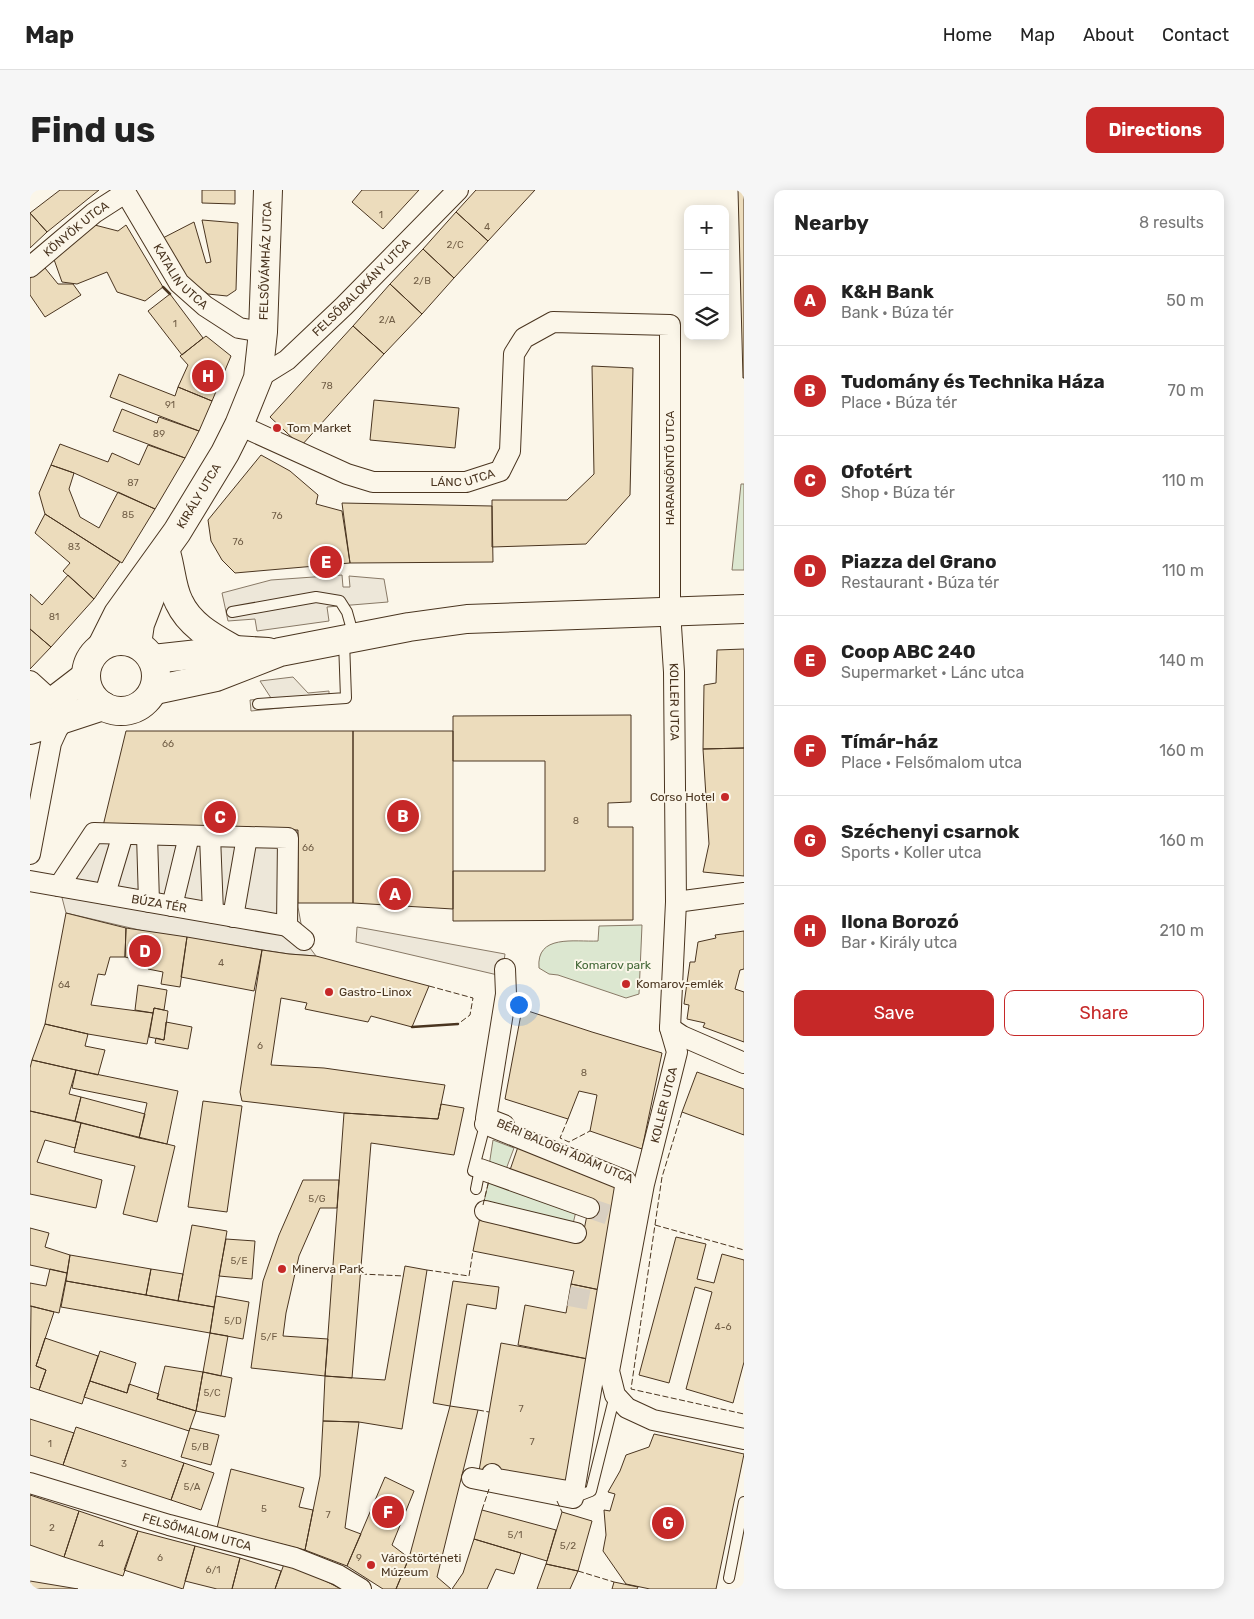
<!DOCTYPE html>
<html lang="en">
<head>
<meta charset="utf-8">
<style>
  body { margin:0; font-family:Rubik,sans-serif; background:#f6f6f6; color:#222 }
  .controls { position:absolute; right:15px; top:15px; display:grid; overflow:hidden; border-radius:10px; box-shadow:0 2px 12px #0003 }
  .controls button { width:45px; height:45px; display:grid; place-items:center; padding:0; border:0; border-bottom:1px solid #e0e0e0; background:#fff; color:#222; font:25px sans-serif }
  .you { position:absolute; left:488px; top:814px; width:18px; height:18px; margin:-12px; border:4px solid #fff; border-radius:50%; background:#1a73e8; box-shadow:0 0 0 8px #1a73e833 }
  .badge { display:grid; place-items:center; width:32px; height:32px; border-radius:50%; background:#c62828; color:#fff; font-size:16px; font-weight:700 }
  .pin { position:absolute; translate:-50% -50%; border:2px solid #fff; box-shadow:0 1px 5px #0006 }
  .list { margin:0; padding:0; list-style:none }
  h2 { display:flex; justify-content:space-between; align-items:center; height:65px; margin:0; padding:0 20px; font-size:21px }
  h2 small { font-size:16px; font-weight:400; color:#767676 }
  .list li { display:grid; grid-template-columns:32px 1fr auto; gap:15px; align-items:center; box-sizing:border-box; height:90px; padding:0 20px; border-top:1px solid #e0e0e0 }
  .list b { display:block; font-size:19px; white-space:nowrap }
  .list p { margin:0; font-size:16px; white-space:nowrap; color:#767676 }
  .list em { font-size:16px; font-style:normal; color:#767676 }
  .actions { display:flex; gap:10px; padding:15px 20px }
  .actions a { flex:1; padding:11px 0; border:1px solid #c62828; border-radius:10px; text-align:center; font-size:18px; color:#c62828 }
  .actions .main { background:#c62828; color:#fff }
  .icon { flex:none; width:28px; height:28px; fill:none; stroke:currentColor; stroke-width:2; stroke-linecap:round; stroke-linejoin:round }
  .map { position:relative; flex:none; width:714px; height:1399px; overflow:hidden; border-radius:10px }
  header { display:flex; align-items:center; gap:30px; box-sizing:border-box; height:70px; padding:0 25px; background:#fff; border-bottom:1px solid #e0e0e0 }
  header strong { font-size:24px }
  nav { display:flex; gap:28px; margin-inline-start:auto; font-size:18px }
  .intro { display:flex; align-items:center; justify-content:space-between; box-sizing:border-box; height:120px; padding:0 30px }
  h1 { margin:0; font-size:35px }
  .button { padding:12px 22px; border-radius:10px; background:#c62828; color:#fff; font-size:18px; font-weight:700 }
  main { display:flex; gap:30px; padding:0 30px }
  aside { flex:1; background:#fff; border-radius:10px; box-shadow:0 2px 12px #0003 }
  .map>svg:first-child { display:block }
</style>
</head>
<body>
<header>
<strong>Map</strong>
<nav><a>Home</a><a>Map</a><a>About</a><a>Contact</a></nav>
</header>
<div class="intro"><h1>Find us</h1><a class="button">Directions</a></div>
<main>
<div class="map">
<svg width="714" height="1399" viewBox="0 0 714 1399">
  <rect width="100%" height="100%" fill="#fbf6e9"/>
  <path fill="#dce7d0" stroke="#887966" d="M 711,294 L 714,294 L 714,380 L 702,380 Z
    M 612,735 L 609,804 L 596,808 L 528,785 L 519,784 L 509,778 C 506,744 544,752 568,751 L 569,736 Z
    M 463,950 L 484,958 L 475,982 L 459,976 Z
    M 459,990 L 547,1017 L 542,1038 L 453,1016 Z"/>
  <path fill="#ede7d9" stroke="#887966" d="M 312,385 L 313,397 L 320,397 L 319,386 L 354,389 L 358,412 L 297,417 L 299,431 L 227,441 L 225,429 L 198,431 L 192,403 L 241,390 Z
    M 263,487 L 278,503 L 299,501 L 299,513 L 221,521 L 220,510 L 241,508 L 230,491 Z
    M 73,636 L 268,640 L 268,717 L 274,750 L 286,766 L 259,764 L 118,742 L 36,723 L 29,696 Z
    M 327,737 L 475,764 L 472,786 L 326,752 Z"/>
  <path fill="#ecdcbc" stroke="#4a3520" d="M 30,0 L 69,0 L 17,42 L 0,23 Z
    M 172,0 L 205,0 L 205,14 L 172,13 Z
    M 332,0 L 389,0 L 353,39 L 322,12 Z
    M 446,0 L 505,0 L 458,51 L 426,22 Z
    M 708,0 L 714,0 L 714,188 L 713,188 Z
    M 426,22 L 458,51 L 424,88 L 393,59 Z
    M 0,23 L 17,42 L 0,58 Z
    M 172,30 L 208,33 L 206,100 L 197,106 L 178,104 L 150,84 L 131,49 L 164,32 L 176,73 L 181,72 Z
    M 57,33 L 88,41 L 96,35 L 133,97 L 115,111 L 87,102 L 77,82 L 47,94 L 32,92 L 21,61 Z
    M 393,59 L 424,88 L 392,124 L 360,94 Z
    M 15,78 L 28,94 L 43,94 L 51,105 L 15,127 L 0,105 L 0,88 Z
    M 360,94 L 392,124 L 354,164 L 323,136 Z
    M 140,104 L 173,148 L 152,165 L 118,121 Z
    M 323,136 L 354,164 L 271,256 L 240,227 Z
    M 176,146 L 201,166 L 182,211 L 148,197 L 158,175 L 150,166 Z
    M 562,176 L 603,178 L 600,305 L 556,354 L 462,357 L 462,310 L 537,310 L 564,284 Z
    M 89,184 L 145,206 L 148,197 L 182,211 L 169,241 L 80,207 Z
    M 344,210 L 429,218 L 425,258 L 340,250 Z
    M 92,219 L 127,233 L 129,227 L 169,241 L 155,268 L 83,241 Z
    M 30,254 L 78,272 L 82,263 L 109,275 L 118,255 L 155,268 L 125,319 L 44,283 L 21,275 Z
    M 231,265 L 260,281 L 288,305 L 286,314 L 312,321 L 320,373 L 205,383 L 192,370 L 181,351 L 178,330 Z
    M 21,275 L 44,283 L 39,299 L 50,327 L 69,338 L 88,302 L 125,319 L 92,373 L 15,324 L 9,303 Z
    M 312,313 L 462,316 L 463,372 L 320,373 Z
    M 15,324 L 90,372 L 64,409 L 33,381 L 40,373 L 5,343 Z
    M 38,385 L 64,409 L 21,457 L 0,439 L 0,404 L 12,415 Z
    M 0,439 L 21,457 L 0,479 Z
    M 714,459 L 714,558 L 673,559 L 674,495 L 686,493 L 687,460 Z
    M 601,525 L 601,612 L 578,613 L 578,637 L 603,637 L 603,730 L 423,731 L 423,681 L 515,681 L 515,571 L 423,571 L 423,526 Z
    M 96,541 L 323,541 L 323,713 L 268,713 L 268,640 L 73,636 Z
    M 323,541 L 423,541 L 423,719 L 323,713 Z
    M 714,558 L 714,686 L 673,682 L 679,654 L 673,559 Z
    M 36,723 L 96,738 L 95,767 L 80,767 L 75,785 L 68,784 L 61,815 L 123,823 L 117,854 L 58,844 L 15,834 Z
    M 96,738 L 157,747 L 150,797 L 131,794 L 133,782 L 118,779 L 119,773 L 95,767 Z
    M 714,741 L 714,779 L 710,780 L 705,799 L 714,802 L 714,852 L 673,837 L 675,833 L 657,829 L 659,815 L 654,814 L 660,772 L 665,772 L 668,752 L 686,748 L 685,745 Z
    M 157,747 L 232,760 L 224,801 L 151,787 Z
    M 232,760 L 259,764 L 286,766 L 399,796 L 382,837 L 341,826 L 338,832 L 275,819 L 277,813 L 251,808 L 241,875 L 294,878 L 415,895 L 408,929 L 314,923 L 212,911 L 210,902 Z
    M 108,795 L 137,800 L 134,820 L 124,818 L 123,823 L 105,820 Z
    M 124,818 L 138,821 L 134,850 L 119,847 Z
    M 492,819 L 562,842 L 632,863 L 612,959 L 560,941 L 567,905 L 549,901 L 538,929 L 475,909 Z
    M 136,832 L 162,837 L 158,859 L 125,853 L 126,848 L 134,850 Z
    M 15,834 L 58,844 L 55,856 L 75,860 L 68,885 L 2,870 Z
    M 2,870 L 46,880 L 39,904 L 51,907 L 45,931 L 0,921 L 0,878 Z
    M 46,880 L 148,901 L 137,954 L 109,948 L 117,913 L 42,898 Z
    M 667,882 L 714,899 L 714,945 L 652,922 Z
    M 51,907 L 115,924 L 109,948 L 45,931 Z
    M 173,911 L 212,916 L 197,1022 L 158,1017 Z
    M 411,914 L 434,918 L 424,965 L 341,953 L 322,1188 L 295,1186 L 314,923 L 408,929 Z
    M 0,921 L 51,933 L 45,958 L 15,950 L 7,972 L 72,990 L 66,1018 L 0,1004 Z
    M 51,933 L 145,956 L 127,1032 L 93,1024 L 105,976 L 44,962 Z
    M 490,951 L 594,993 L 575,1101 L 541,1094 L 544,1081 L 443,1061 L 450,1027 L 552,1050 L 560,1010 L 480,980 Z
    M 273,990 L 309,990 L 307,1018 L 290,1018 L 269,1066 L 256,1123 L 253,1146 L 298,1149 L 295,1186 L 221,1178 L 233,1091 L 249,1045 Z
    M 162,1035 L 197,1041 L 184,1117 L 148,1111 Z
    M 0,1038 L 19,1043 L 15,1057 L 40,1065 L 37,1083 L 0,1075 Z
    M 646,1047 L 676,1054 L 667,1089 L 684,1093 L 692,1064 L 714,1070 L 714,1172 L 703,1213 L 656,1199 L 682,1102 L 665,1097 L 639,1193 L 609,1185 Z
    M 196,1049 L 225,1051 L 222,1089 L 189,1086 Z
    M 40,1065 L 121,1079 L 116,1105 L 36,1091 Z
    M 375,1076 L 397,1080 L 372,1239 L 329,1232 L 293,1231 L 295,1186 L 355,1190 Z
    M 20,1079 L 37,1083 L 29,1123 L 0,1116 L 0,1093 L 16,1096 Z
    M 121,1079 L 153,1084 L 148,1111 L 116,1105 Z
    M 36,1091 L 184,1117 L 180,1143 L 31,1117 Z
    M 423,1091 L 469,1097 L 466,1119 L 437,1114 L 420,1216 L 403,1213 Z
    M 541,1094 L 575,1101 L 563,1170 L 488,1155 L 495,1115 L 536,1123 Z
    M 186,1106 L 219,1112 L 213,1149 L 180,1143 Z
    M 1,1116 L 24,1122 L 6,1176 L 16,1180 L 9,1200 L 0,1197 Z
    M 180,1143 L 198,1146 L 191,1186 L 173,1182 Z
    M 15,1148 L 68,1166 L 52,1214 L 9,1200 L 16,1180 L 6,1176 Z
    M 471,1153 L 563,1170 L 541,1298 L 449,1281 Z
    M 70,1161 L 106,1173 L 97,1203 L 60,1191 Z
    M 135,1176 L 173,1182 L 166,1221 L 127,1209 Z
    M 173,1182 L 202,1188 L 195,1227 L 166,1221 Z
    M 60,1191 L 97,1203 L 99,1194 L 129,1204 L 127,1209 L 166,1221 L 159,1241 L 54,1207 Z
    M 420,1216 L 448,1220 L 407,1387 L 421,1399 L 366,1399 L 379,1368 Z
    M 0,1229 L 44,1243 L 33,1275 L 0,1265 Z
    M 293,1231 L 329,1232 L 315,1338 L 331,1344 L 317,1376 L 275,1360 L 290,1286 Z
    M 46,1237 L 154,1273 L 141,1310 L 33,1275 Z
    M 160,1238 L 189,1245 L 181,1275 L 151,1267 Z
    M 624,1244 L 714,1264 L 686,1399 L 620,1399 L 596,1394 L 573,1361 L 576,1345 L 574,1320 L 580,1321 L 585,1304 L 578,1302 L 590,1281 L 596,1265 L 619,1257 Z
    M 154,1273 L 184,1283 L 171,1320 L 141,1310 Z
    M 201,1279 L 274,1298 L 269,1317 L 283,1320 L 275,1360 L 187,1338 Z
    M 355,1287 L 384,1301 L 362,1355 L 379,1368 L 366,1399 L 353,1399 L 317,1376 Z
    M 0,1305 L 49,1321 L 34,1367 L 0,1355 Z
    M 452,1320 L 526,1340 L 517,1371 L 444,1349 Z
    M 49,1321 L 108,1341 L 93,1386 L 34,1367 Z
    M 532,1322 L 562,1331 L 548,1381 L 516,1374 Z
    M 108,1341 L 165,1356 L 153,1399 L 94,1380 Z
    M 444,1349 L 491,1363 L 484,1384 L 466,1379 L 457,1399 L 422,1399 L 433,1383 Z
    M 165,1356 L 210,1368 L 202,1399 L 187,1399 L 155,1391 Z
    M 210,1368 L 251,1381 L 245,1399 L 202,1399 Z
    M 254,1374 L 288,1387 L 311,1399 L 245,1399 Z
    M 516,1374 L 548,1381 L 540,1399 L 507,1399 Z
    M 0,1391 L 48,1399 L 0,1399 Z
    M 584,1392 L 608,1397 L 607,1399 L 582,1399 Z"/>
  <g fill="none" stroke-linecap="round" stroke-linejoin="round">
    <path stroke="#d8cfc1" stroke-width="20" stroke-dasharray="20 10" stroke-linecap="butt" d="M 559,1018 L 588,1028
      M 539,1106 L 576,1113"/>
    <g stroke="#4a3520" stroke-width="12">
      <path id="lane" d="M 202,422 L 286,407 L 310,411 L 317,422 L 324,447
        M 228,514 L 316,508 L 314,451
        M 446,999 L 450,979 L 443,981 L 456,931
        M 543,1308 L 561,1301 L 585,1205
        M 699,1388 L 714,1312"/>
    </g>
    <g stroke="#4a3520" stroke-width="22">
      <g id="street">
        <path id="s1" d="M 94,0 L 149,93 L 175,116 L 209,138 L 233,142"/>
        <path id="s2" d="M 0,77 L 64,23 L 95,3"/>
        <path id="s3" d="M 228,188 L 257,170 L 314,116 L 428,0"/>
        <path id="s4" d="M 209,235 L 317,284 L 343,292 L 436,292 L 470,281 L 480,261 L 484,164 L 494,148 L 523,132 L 640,135 L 640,421 L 644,482 L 646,712 L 640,838 L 647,862 L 614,994 L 579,1181 L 585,1205 L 597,1218 L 623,1230 L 714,1249"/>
        <path d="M 0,491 L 22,511"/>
        <path d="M 117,645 L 119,712"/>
        <path d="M 180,646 L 183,723"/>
        <path d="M 0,664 L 21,553 L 27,540 L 35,527"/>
        <path id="s5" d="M 0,691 L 257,736"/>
        <path d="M 29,696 L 64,643 L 258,648 L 257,736 L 274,750"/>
        <path d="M 75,704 L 93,644"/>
        <path d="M 646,712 L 714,703"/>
        <path d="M 142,716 L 159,646"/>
        <path d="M 203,727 L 217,647"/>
        <path d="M 640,838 L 652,846 L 714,873"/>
        <path d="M 455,934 L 596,991 L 544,1302"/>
        <path d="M 474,935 L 456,928 L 476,804 L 475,779"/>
        <path d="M 450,979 L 559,1018"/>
        <path d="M 455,1021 L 546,1043"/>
        <path d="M 442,1288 L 543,1308 L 544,1302 L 461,1288 L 462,1284"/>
        <path id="s6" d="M 0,1293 L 139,1335 L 265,1368 L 308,1385 L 331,1399"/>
      </g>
    </g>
    <g stroke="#4a3520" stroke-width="30">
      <g id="secondary">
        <path d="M 137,366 C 141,380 142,399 149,412 C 160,436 184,448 205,460"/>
        <circle cx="91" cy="486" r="35"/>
        <path d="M 107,454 L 110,434 L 129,385"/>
        <path id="s7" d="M 72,456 L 88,424 L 147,342 L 195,263 L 209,235 L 228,188 L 233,142 L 238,0"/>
        <path d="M 123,469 L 205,460 L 238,462"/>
        <path d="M 125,500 L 186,487 L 250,462 L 379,437 L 437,429 L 714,419"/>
        <path d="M 0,518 L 26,509 L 56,486"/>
        <path d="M 0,540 L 73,516"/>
      </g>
    </g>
    <use href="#lane" stroke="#fbf6e9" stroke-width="10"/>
    <use href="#street" stroke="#fbf6e9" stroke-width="20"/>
    <use href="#secondary" stroke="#fbf6e9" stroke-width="28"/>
    <path stroke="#4a3520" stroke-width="1" stroke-dasharray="6 2.5" stroke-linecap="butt" d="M 399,796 L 443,808 L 440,825 L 428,834
      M 652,922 L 632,987 L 601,1199 L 714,1224
      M 538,929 L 530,948 L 539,952 L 560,941
      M 453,1015 L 459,990
      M 625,1035 L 714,1060
      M 397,1080 L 439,1086 L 443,1061
      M 331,1084 L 374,1086
      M 448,1220 L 459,1222
      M 527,1311 L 532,1322
      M 452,1320 L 459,1299
      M 548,1381 L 584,1392"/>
    <path stroke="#4a3520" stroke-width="2.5" d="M 133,97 L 140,104
      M 382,837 L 428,834"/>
  </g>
  <g fill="#c62828" stroke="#fbf6e9" stroke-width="2">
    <circle cx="247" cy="238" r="5"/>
    <circle cx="695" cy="607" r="5"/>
    <circle cx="596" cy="794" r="5"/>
    <circle cx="299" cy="802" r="5"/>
    <circle cx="252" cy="1079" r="5"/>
    <circle cx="341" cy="1375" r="5"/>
  </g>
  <g text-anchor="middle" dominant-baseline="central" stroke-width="4" stroke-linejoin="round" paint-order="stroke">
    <g font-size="10" fill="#725f47">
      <text x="351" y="25">1</text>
      <text x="457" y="37">4</text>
      <text x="425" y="55">2/C</text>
      <text x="392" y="91">2/B</text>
      <text x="357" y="130">2/A</text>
      <text x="145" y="134">1</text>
      <text x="297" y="196">78</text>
      <text x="140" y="215">91</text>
      <text x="129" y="244">89</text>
      <text x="103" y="293">87</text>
      <text x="98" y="325">85</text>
      <text x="247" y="326">76</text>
      <text x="208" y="352">76</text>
      <text x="44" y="357">83</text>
      <text x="24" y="427">81</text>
      <text x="138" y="554">66</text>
      <text x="546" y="631">8</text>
      <text x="278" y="658">66</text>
      <text x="191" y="773">4</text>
      <text x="34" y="795">64</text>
      <text x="230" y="856">6</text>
      <text x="554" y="883">8</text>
      <text x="287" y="1009">5/G</text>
      <text x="209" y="1071">5/E</text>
      <text x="203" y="1131">5/D</text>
      <text x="693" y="1137">4-6</text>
      <text x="239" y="1147">5/F</text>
      <text x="182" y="1203">5/C</text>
      <text x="491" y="1219">7</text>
      <text x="502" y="1252">7</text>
      <text x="20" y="1254">1</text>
      <text x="170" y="1257">5/B</text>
      <text x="94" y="1274">3</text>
      <text x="162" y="1297">5/A</text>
      <text x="234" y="1319">5</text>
      <text x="298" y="1325">7</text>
      <text x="22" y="1338">2</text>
      <text x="485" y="1345">5/1</text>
      <text x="71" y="1354">4</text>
      <text x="538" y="1356">5/2</text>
      <text x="130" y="1368">6</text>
      <text x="329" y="1368">9</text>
      <text x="183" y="1380">6/1</text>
    </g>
    <g font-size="12" fill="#4a3520" stroke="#fbf6e9">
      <text stroke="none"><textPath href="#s2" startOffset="60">KÖNYÖK UTCA</textPath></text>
      <text stroke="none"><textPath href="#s7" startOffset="429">FELSŐVÁMHÁZ UTCA</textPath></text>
      <text stroke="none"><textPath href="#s1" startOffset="104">KATALIN UTCA</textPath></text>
      <text stroke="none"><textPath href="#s3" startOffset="138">FELSŐBALOKÁNY UTCA</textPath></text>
      <text transform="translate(640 278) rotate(-90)">HARANGÖNTŐ UTCA</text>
      <text stroke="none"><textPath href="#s4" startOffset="236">LÁNC UTCA</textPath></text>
      <text stroke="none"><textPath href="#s7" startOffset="179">KIRÁLY UTCA</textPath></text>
      <text stroke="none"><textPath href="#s4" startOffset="940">KOLLER UTCA</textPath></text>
      <text stroke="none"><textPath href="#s5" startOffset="131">BÚZA TÉR</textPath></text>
      <text transform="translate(634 915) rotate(-76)">KOLLER UTCA</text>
      <text transform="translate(535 961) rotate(23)">BÉRI BALOGH ÁDÁM UTCA</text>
      <text stroke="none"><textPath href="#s6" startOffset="174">FELSŐMALOM UTCA</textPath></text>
    </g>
    <g font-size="12" fill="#4a3520" stroke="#fbf6e9" text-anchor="start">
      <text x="257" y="238">Tom Market</text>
      <text x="685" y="607" text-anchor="end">Corso Hotel</text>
      <text x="606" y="794">Komarov-emlék</text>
      <text x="309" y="802">Gastro-Linox</text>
      <text x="262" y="1079">Minerva Park</text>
      <text x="351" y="1368">Várostörténeti<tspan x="351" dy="14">Múzeum</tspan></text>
    </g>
    <g font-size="12" fill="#436837" stroke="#fbf6e9">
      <text x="583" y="775">Komarov park</text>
    </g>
  </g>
</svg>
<div class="controls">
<button>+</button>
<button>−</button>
<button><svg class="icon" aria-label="layers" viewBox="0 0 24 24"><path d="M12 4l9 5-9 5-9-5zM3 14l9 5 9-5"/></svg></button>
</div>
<div class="you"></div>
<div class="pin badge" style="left:365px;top:704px">A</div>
<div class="pin badge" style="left:373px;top:626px">B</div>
<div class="pin badge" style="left:190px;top:627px">C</div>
<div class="pin badge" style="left:115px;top:761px">D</div>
<div class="pin badge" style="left:296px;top:372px">E</div>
<div class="pin badge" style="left:358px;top:1322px">F</div>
<div class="pin badge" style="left:638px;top:1333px">G</div>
<div class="pin badge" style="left:178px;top:186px">H</div>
</div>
<aside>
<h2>Nearby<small>8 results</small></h2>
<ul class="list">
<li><span class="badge">A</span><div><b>K&amp;H Bank</b><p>Bank · Búza tér</p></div><em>50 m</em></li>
<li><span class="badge">B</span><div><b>Tudomány és Technika Háza</b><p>Place · Búza tér</p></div><em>70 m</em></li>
<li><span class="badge">C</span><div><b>Ofotért</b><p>Shop · Búza tér</p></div><em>110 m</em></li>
<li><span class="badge">D</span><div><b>Piazza del Grano</b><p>Restaurant · Búza tér</p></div><em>110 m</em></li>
<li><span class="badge">E</span><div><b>Coop ABC 240</b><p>Supermarket · Lánc utca</p></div><em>140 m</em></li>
<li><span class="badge">F</span><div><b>Tímár-ház</b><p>Place · Felsőmalom utca</p></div><em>160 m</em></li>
<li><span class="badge">G</span><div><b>Széchenyi csarnok</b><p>Sports · Koller utca</p></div><em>160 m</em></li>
<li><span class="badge">H</span><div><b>Ilona Borozó</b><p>Bar · Király utca</p></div><em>210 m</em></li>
</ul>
<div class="actions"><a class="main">Save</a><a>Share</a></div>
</aside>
</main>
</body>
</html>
